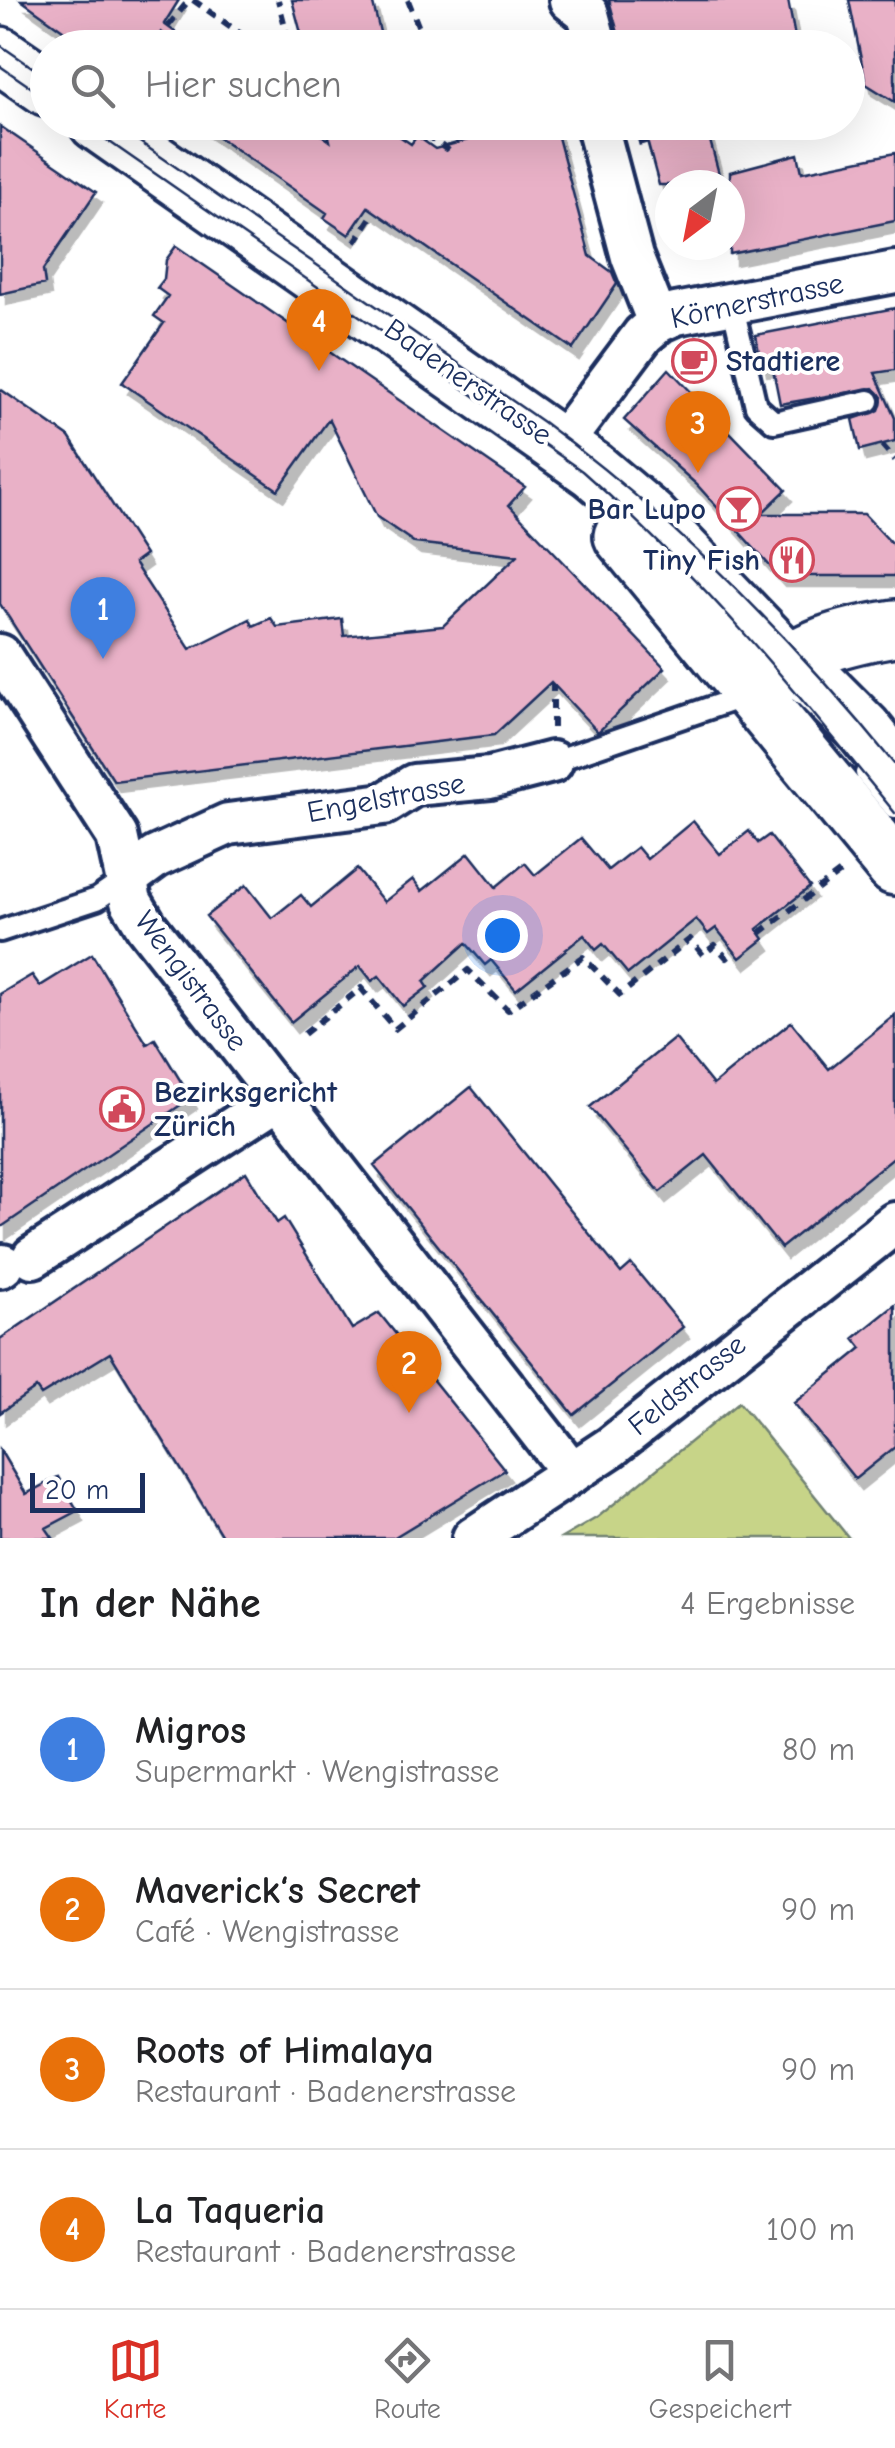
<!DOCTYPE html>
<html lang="de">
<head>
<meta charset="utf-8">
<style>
  body { margin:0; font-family:"Comic Neue",sans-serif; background:#f6f6f6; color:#202124 }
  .compass { position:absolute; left:655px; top:170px; width:90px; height:90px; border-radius:50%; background:#fff; box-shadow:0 10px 40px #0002; rotate:212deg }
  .scale { position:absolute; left:30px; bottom:25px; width:115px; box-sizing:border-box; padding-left:10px; border:5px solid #1b2f5e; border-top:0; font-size:28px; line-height:35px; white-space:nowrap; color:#1b2f5e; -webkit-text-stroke:8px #fff; paint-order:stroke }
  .you { position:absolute; left:502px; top:935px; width:35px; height:35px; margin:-25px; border:8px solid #fff; border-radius:50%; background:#1a73e8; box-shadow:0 0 0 15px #1a73e833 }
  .badge { display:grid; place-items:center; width:65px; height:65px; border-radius:50%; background:#d93025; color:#fff; font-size:32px; font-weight:700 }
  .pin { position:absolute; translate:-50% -82px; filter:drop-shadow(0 2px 5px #0008) }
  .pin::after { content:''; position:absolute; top:52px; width:35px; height:30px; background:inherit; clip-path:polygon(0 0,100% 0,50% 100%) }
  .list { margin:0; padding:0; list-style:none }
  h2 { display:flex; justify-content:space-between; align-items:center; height:130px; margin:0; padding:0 40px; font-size:42px }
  h2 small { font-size:32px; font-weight:400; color:#757577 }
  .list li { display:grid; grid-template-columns:65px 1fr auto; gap:30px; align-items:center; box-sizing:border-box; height:160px; padding:0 40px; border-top:2px solid #e0e0e0 }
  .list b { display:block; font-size:38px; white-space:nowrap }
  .list p { margin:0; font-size:32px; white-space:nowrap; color:#757577 }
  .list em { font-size:32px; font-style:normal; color:#757577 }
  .icon { flex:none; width:55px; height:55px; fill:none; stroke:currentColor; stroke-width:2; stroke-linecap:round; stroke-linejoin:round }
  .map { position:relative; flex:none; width:895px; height:1538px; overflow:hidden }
  .search { position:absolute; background:#fff; box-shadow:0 10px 40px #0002; left:30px; right:30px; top:30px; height:110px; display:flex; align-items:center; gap:25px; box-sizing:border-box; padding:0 35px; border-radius:55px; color:#757577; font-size:38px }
  .sheet { height:770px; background:#fff }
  nav { display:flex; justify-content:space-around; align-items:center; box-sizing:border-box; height:140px; border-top:2px solid #e0e0e0; background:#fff; font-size:28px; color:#757577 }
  nav a { display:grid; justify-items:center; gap:5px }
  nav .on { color:#d93025 }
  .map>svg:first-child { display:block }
</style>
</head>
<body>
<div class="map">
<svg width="895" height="1538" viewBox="0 0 895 1538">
  <defs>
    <filter id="shadow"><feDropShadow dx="6" dy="11" stdDeviation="0" flood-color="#0004"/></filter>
  </defs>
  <rect width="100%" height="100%" fill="#fff"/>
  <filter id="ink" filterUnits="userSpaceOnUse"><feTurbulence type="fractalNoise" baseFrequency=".01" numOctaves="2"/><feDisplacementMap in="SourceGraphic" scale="20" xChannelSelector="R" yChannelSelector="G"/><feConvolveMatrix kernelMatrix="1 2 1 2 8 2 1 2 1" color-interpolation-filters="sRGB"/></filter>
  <g filter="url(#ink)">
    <path fill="#c7d488" stroke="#718273" stroke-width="2.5" d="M 739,1402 L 849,1538 L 562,1538 L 598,1517 Z"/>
    <path fill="#e9b1c7" stroke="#1b2f5e" stroke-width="2.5" filter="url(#shadow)" d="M 21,0 L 179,0 L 164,24 L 197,48 L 88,48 Z
      M 292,0 L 372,0 L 384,48 L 305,48 Z
      M 609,0 L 788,0 L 797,48 L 622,48 Z
      M 849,0 L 895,0 L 895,102 L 866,84 Z
      M 197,122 L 304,122 L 330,141 L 329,137 L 339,122 L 379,122 L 411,144 L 417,136 L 435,149 L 502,131 L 499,122 L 554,122 L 590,256 L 612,272 L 617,284 L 573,349 L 368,207 L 349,235 L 324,218 L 327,213 Z
      M 642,122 L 705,122 L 722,185 L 659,185 Z
      M 0,126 L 96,192 L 43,270 L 45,284 L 0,294 Z
      M 895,153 L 895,221 L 730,254 L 730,172 L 798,154 L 802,172 Z
      M 176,246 L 525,487 L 509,505 L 665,668 L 598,732 L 551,682 L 494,735 L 114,781 L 0,604 L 0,389 L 69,437 L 145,555 L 134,563 L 190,649 L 250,619 L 253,626 L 271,618 L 277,627 L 342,619 L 344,636 L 443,626 L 518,555 L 415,543 L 377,517 L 329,419 L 278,490 L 122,383 L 164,323 L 154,316 L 168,296 L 157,288 L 164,279 L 166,260 Z
      M 895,308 L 895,370 L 875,373 L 895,418 L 895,441 L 860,450 L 853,419 L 879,410 L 882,397 L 874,388 L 780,404 L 772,364 L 761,365 L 756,335 Z
      M 669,369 L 786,490 L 761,514 L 864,514 L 895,547 L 895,576 L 779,576 L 697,485 L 624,420 Z
      M 693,821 L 720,854 L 749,831 L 758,843 L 769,835 L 810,887 L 757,929 L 764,939 L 740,958 L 716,928 L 708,934 L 696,919 L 628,974 L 603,944 L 596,950 L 584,935 L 516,990 L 491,960 L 485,965 L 466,943 L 424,981 L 428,987 L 403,1006 L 379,976 L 372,981 L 360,966 L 291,1022 L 206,916 L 246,885 L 272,918 L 301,895 L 311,907 L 357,869 L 384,902 L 413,879 L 422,891 L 469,853 L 496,887 L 525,863 L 535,875 L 581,838 L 608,870 L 637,847 L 647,859 Z
      M 92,954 L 147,1044 L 155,1039 L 191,1098 L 0,1228 L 0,994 L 32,975 L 40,986 Z
      M 895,1015 L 895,1156 L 781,1248 L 706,1155 L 660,1192 L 590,1107 L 675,1038 L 713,1085 L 791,1022 L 829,1069 Z
      M 471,1087 L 621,1273 L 631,1264 L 683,1327 L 574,1415 L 374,1166 Z
      M 246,1172 L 277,1223 L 284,1218 L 352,1329 L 379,1313 L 505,1470 L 393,1538 L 223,1538 L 110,1353 L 41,1395 L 36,1388 L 0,1413 L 0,1339 Z
      M 895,1305 L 895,1447 L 855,1479 L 794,1403 L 862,1348 L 854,1338 Z
      M 0,1450 L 26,1494 L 58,1477 L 78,1511 L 46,1528 L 53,1538 L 0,1538 Z"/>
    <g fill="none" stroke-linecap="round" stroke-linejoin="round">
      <g stroke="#1b2f5e" stroke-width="28">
        <path id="lane" d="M 732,303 L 756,406 L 774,422 L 869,401
          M 552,762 L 727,702
          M 866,773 L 895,808
          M 0,931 L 97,899 L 126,879"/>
      </g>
      <g stroke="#1b2f5e" stroke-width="48">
        <path id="street" d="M 570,0 L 588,14 L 597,48
          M 596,122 L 632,257 L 658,322
          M 560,446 L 643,335 L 658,322 L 676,314 L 895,272
          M 0,655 L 117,836 L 131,901 L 146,926 L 572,1473
          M 126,879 L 156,857 L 228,824 L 384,804 L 414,785 L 490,778 L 552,762
          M 33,1257 L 279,1098
          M 0,1267 L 3,1265
          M 473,1538 L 611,1447 L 895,1223"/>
      </g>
      <g stroke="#1b2f5e" stroke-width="62">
        <path id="secondary" d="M 0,55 L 48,88
          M 97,122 L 593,470 L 650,518 L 787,661 L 818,684 L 864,730 L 895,769
          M 622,536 L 895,867
          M 760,680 C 808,647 838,637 895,628"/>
      </g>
      <path stroke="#1b2f5e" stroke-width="6" stroke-dasharray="10 8" stroke-linecap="butt" d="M 193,0 L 261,48
        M 408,0 L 421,33
        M 157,40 L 189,0
        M 274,48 L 289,41 L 278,0
        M 404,48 L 413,33 L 427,36
        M 419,122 L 417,129 L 426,135 L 423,141
        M 426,135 L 446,149 L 473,122
        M 638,143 L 714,122
        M 355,242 L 375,211
        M 882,445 L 895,460
        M 553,728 L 553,684
        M 760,933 L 843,870
        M 304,1034 L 361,988 L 395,1029 L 468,970 L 508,1010 L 583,957 L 620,995 L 690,939 L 703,955 L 715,945 L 727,958 L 735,952"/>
      <use href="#lane" stroke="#fff" stroke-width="20"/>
      <use href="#street" stroke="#fff" stroke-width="40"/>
      <use href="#secondary" stroke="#fff" stroke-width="55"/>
      <path stroke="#1b2f5e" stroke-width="2.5" d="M 0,45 L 48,78
        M 0,66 L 48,99
        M 81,122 L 582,471 C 701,575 796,691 895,813
        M 111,122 L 543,422 C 675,519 792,638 895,765"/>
    </g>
  </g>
  <defs>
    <g id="cafe-ring" transform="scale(2.25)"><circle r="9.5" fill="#fff" stroke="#d1495b" stroke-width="1.5"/><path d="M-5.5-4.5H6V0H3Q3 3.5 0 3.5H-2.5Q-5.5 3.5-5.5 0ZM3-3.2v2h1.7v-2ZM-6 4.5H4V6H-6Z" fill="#d1495b"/></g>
    <g id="bar-ring" transform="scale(2.25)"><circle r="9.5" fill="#fff" stroke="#d1495b" stroke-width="1.5"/><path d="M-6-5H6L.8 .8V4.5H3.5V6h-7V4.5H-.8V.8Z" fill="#d1495b"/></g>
    <g id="restaurant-ring" transform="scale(2.25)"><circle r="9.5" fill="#fff" stroke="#d1495b" stroke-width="1.5"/><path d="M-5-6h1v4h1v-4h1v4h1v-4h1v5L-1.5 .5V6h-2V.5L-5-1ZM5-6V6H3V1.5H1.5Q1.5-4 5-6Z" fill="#d1495b"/></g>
    <g id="civic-ring" transform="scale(2.25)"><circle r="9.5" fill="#fff" stroke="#d1495b" stroke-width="1.5"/><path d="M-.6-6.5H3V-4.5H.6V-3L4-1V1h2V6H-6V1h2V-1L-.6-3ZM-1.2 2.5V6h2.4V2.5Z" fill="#d1495b"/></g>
  </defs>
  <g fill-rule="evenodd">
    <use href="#cafe-ring" x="694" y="361"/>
    <use href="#bar-ring" x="739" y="509"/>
    <use href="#restaurant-ring" x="792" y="560"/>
    <use href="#civic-ring" x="122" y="1109"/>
  </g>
  <g text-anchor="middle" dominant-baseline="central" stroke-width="8" stroke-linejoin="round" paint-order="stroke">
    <g font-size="30" fill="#1b2f5e" stroke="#fff">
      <text transform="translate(757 301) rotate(-12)">Körnerstrasse</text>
      <text transform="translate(468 382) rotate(35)">Badenerstrasse</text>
      <text transform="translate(386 798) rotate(-11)">Engelstrasse</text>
      <text transform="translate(191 981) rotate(53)">Wengistrasse</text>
      <text transform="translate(687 1385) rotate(-39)">Feldstrasse</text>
    </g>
    <g font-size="30" font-weight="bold" fill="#1b2f5e" stroke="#fff" text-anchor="start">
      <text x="726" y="361">Stadtiere</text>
      <text x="706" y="509" text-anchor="end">Bar Lupo</text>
      <text x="760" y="560" text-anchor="end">Tiny Fish</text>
      <text x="154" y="1092">Bezirksgericht<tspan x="154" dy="34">Zürich</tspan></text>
    </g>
  </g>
</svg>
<svg class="compass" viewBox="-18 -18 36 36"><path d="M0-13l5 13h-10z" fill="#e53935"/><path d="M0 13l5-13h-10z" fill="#757577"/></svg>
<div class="scale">20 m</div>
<div class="you"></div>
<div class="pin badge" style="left:103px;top:659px;background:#3f7fe0">1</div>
<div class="pin badge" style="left:409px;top:1413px;background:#e8710a">2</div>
<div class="pin badge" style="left:698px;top:473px;background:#e8710a">3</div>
<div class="pin badge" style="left:319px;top:371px;background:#e8710a">4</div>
<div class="search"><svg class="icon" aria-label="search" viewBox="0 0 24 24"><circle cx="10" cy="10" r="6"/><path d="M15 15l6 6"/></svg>Hier suchen</div>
</div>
<section class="sheet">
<h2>In der Nähe<small>4 Ergebnisse</small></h2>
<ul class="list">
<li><span class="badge" style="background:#3f7fe0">1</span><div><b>Migros</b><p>Supermarkt · Wengistrasse</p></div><em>80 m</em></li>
<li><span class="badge" style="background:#e8710a">2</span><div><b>Maverick‘s Secret</b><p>Café · Wengistrasse</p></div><em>90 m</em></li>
<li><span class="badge" style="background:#e8710a">3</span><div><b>Roots of Himalaya</b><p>Restaurant · Badenerstrasse</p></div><em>90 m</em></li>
<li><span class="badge" style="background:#e8710a">4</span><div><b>La Taqueria</b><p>Restaurant · Badenerstrasse</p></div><em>100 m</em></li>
</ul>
</section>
<nav>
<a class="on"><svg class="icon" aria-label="map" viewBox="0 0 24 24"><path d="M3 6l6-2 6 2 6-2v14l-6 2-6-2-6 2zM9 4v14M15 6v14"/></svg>Karte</a>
<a><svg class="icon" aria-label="directions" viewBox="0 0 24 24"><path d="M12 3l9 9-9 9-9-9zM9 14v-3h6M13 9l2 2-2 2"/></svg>Route</a>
<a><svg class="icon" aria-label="saved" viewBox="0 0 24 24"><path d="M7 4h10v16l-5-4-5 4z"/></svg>Gespeichert</a>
</nav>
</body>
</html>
